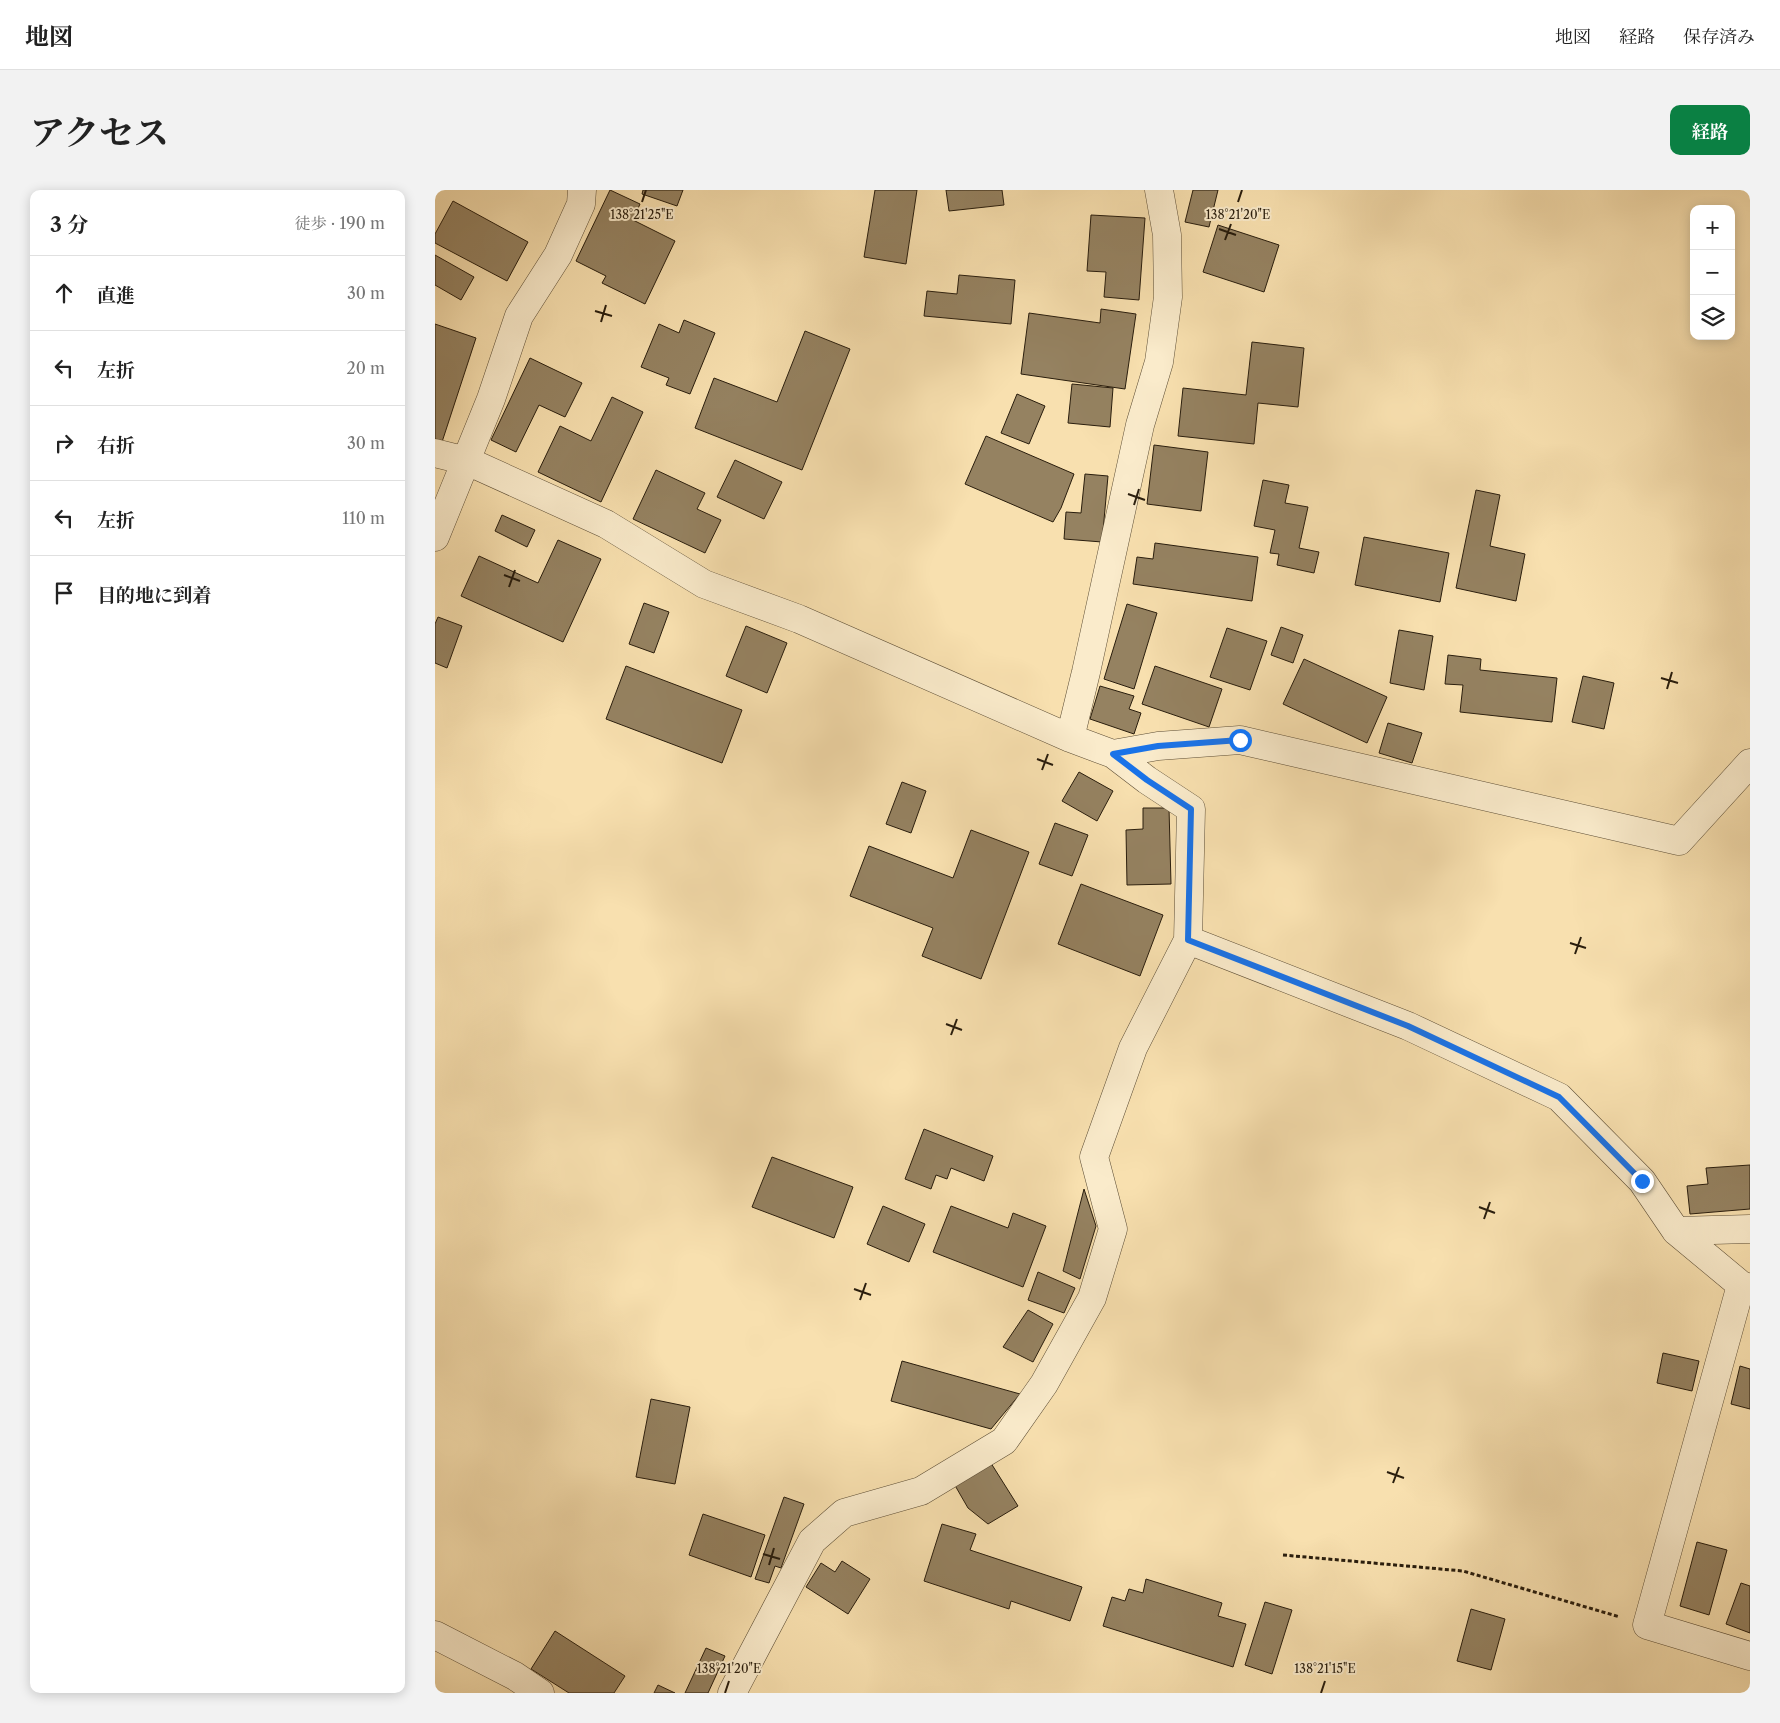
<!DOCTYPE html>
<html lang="ja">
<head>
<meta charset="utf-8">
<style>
  body { margin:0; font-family:"Libre Caslon Text","Noto Serif JP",serif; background:#f2f2f2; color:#222 }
  .controls { position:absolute; right:15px; top:15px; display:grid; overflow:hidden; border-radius:10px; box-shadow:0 2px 12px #0003 }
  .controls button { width:45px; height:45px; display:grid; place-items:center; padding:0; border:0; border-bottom:1px solid #e0e0e0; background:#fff; color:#222; font:25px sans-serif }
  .stop { position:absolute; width:15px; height:15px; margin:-11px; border:4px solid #1a73e8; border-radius:50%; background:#fff }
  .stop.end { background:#1a73e8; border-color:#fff; box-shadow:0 1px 5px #0008 }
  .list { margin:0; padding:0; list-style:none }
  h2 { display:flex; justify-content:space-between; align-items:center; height:65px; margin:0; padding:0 20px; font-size:21px }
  h2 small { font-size:16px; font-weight:400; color:#767676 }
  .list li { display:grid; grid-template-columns:32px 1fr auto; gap:15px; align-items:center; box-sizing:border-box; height:75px; padding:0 20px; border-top:1px solid #e0e0e0 }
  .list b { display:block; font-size:19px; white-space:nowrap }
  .list em { font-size:16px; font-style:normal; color:#767676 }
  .icon { flex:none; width:28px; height:28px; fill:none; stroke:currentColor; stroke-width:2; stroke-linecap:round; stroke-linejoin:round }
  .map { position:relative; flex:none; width:1315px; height:1503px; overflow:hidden; border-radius:10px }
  header { display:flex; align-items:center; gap:30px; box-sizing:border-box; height:70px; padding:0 25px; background:#fff; border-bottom:1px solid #e0e0e0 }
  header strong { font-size:24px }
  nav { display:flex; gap:28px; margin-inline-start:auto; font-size:18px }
  .intro { display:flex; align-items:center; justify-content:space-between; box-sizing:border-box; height:120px; padding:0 30px }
  h1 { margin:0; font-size:35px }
  .button { padding:12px 22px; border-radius:10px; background:#0b8043; color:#fff; font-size:18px; font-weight:700 }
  main { display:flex; gap:30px; padding:0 30px }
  aside { flex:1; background:#fff; border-radius:10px; box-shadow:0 2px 12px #0003 }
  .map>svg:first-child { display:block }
</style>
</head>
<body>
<header>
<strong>地図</strong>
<nav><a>地図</a><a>経路</a><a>保存済み</a></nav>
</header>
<div class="intro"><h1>アクセス</h1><a class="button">経路</a></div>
<main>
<aside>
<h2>3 分<small>徒歩 · 190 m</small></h2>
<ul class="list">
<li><svg class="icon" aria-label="ahead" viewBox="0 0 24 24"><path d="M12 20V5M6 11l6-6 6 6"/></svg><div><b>直進</b></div><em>30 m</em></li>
<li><svg class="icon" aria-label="left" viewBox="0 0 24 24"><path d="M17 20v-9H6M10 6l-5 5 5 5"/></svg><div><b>左折</b></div><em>20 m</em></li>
<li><svg class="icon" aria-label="right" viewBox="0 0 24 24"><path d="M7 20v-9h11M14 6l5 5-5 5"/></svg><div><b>右折</b></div><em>30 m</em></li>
<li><svg class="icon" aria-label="left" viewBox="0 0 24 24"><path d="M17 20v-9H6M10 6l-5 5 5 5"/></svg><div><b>左折</b></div><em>110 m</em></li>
<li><svg class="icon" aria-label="arrive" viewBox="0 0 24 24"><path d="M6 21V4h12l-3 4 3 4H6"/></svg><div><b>目的地に到着</b></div></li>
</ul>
</aside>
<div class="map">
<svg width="1315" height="1503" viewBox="0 0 1315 1503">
  <rect width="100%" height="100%" fill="#f8e0af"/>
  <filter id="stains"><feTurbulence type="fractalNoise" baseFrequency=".004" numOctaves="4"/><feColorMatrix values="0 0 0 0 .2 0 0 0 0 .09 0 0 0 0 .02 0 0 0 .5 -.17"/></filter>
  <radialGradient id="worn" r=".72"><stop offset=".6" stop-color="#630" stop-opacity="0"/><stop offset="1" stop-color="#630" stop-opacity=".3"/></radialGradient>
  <path fill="#958261" stroke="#291d0d" d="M 175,0 L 205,14 L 198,30 L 240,51 L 210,114 L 167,93 L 171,86 L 141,71 Z
    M 208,0 L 248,0 L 242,16 L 207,4 Z
    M 440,0 L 482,0 L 471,74 L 429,67 Z
    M 511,0 L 567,0 L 569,15 L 514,21 Z
    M 758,0 L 783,0 L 774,37 L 750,32 Z
    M 18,11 L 93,52 L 72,91 L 0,53 L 0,44 Z
    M 656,25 L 710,28 L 704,110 L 669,107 L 671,82 L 652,81 Z
    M 783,35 L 844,55 L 829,102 L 768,82 Z
    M 0,65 L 39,87 L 26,110 L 0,95 Z
    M 524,85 L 580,90 L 576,134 L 489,126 L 492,101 L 522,104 Z
    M 666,119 L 701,124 L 690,199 L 586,184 L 594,123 L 665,133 Z
    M 249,130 L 280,143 L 255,204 L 231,195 L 234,188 L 206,177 L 224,134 L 244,143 Z
    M 0,134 L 41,148 L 7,252 L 0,249 Z
    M 370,141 L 415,159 L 367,280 L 260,238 L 279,188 L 342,212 Z
    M 817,152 L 869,158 L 863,217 L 823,213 L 819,254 L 743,246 L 748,198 L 811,205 Z
    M 95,168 L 147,193 L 130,227 L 104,215 L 81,262 L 56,250 Z
    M 637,194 L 678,198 L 675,237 L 633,233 Z
    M 582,204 L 610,216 L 594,254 L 566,243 Z
    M 177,207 L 208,222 L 166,312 L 103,282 L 125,236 L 156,251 Z
    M 551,246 L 639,284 L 626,318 L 618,332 L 530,294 Z
    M 719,255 L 773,262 L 766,321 L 712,314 Z
    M 300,270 L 347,292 L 329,329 L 282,307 Z
    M 221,280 L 270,303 L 262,319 L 286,330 L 270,363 L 198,329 Z
    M 650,284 L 673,286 L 667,352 L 629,349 L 631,322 L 646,323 Z
    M 828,290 L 854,295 L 850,313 L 873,317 L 864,358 L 884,362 L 879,383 L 842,375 L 844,364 L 835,363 L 840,340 L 819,336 Z
    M 1041,300 L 1065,305 L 1055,356 L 1090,364 L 1081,411 L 1021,398 Z
    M 67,325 L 100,340 L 92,357 L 60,341 Z
    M 929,347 L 1014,363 L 1005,412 L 920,395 Z
    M 123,350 L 166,369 L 128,452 L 26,406 L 44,366 L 103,393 Z
    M 720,353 L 823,367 L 817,411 L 698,394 L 702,367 L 718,369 Z
    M 209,413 L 234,422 L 219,463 L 194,454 Z
    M 692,414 L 722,423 L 699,499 L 669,489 Z
    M 3,427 L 27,436 L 12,478 L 0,473 L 0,434 Z
    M 311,436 L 352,453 L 332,503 L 291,486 Z
    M 846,437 L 868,445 L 858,473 L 836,465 Z
    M 792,438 L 832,451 L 815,500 L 775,487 Z
    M 964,440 L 998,446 L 989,500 L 955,493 Z
    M 1013,465 L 1046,469 L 1045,480 L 1122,488 L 1117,532 L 1025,522 L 1028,495 L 1010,494 Z
    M 869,469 L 952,507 L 932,553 L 848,514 Z
    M 191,476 L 307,520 L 287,573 L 171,529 Z
    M 720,476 L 787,499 L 774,537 L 707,514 Z
    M 1148,486 L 1179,493 L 1169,539 L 1137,532 Z
    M 665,496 L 699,506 L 694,519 L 706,523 L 699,544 L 655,529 Z
    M 953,533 L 987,543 L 977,573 L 944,563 Z
    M 644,582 L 678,601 L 662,631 L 627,611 Z
    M 467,592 L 491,601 L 476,643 L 451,634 Z
    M 708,618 L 734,618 L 736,694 L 692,695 L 691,640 L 708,639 Z
    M 620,633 L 653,645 L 637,686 L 604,674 Z
    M 536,640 L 594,662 L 546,789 L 487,766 L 498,738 L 415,706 L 434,656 L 518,688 Z
    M 646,694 L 728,725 L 705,786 L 623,754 Z
    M 489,939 L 558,966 L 549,991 L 516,978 L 512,989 L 501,985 L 496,999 L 470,989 Z
    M 337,967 L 418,997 L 399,1048 L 317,1017 Z
    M 1315,975 L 1315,1019 L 1255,1024 L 1252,996 L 1273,994 L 1271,978 Z
    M 649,999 L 661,1036 L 645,1089 L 628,1081 Z
    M 448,1016 L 490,1034 L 474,1072 L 432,1054 Z
    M 516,1016 L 573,1038 L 578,1023 L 611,1036 L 588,1097 L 498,1062 Z
    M 603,1082 L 640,1098 L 629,1123 L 593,1110 Z
    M 593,1120 L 618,1134 L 598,1172 L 568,1157 Z
    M 1228,1163 L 1264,1171 L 1257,1201 L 1222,1193 Z
    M 467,1171 L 585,1204 L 556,1239 L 456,1211 Z
    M 1305,1176 L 1315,1179 L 1315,1219 L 1296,1214 Z
    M 216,1209 L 255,1217 L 240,1294 L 201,1287 Z
    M 554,1270 L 583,1316 L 553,1334 L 533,1318 L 518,1292 Z
    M 349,1307 L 369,1314 L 346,1378 L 340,1376 L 334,1393 L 320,1389 Z
    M 268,1324 L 330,1345 L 316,1387 L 254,1365 Z
    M 507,1334 L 541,1344 L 535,1360 L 647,1397 L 635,1431 L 576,1411 L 574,1419 L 489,1391 Z
    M 1262,1352 L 1292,1360 L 1274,1425 L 1245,1416 Z
    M 407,1371 L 435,1389 L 413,1424 L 371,1397 L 386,1373 L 400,1382 Z
    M 711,1389 L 787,1413 L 783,1426 L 811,1434 L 798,1477 L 668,1436 L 677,1407 L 690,1411 L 694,1399 L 708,1403 Z
    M 1306,1393 L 1315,1396 L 1315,1443 L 1291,1434 Z
    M 830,1412 L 857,1420 L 837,1484 L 810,1475 Z
    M 1036,1419 L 1070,1429 L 1056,1480 L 1022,1471 Z
    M 120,1441 L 190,1486 L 179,1503 L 134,1503 L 96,1479 Z
    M 271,1458 L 290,1466 L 273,1503 L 250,1503 Z
    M 223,1495 L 240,1503 L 219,1503 Z"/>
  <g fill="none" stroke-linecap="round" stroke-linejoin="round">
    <g stroke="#5d4e36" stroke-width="29">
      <path id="minor" d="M 0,263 L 32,271 L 171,334 L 269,394 L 364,429 L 635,548 L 678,564 L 712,590 L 756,619 L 753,750 L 973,836 L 1124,907 L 1207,991 L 1241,1041 L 1306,1095 L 1315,1098
        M 0,347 L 56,209 L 84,126 L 123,65 L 146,14 L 147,0
        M 635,548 L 651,482 L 705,235 L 724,172 L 733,107 L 732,45 L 724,0
        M 678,564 L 723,556 L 805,550 L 1244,651 L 1315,573
        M 1241,1041 L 1315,1039
        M 1306,1095 L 1212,1435 L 1315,1466
        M 0,1445 L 80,1486 L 105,1503
        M 297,1503 L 377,1351 L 409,1323 L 486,1301 L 569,1251 L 609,1194 L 657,1108 L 678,1039 L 659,967 L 698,858 L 753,750"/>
    </g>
    <path stroke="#291d0d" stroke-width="3" stroke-dasharray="4 2.5" stroke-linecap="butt" d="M 848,1365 L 1028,1381 L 1185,1427"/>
    <use href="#minor" stroke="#faebcb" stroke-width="28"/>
  </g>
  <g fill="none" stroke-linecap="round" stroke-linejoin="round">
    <path stroke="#1a73e8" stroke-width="6" d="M 805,550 L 723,556 L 678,564 L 712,590 L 756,619 L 753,750 L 973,836 L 1124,907 L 1207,991"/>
  </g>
  <path fill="none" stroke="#291d0d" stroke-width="2" d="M 207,12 L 211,0M 803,12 L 807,0M 784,39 L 801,45M 790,50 L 796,34M 160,121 L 177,126M 166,132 L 171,115M 693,304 L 710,310M 699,315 L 704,299M 69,385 L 85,391M 74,397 L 80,380M 1226,488 L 1243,493M 1232,499 L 1237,482M 602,569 L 618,575M 607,580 L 613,564M 1135,753 L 1151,758M 1140,764 L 1146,747M 511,834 L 527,840M 516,845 L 522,829M 1044,1017 L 1060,1023M 1049,1029 L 1055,1012M 419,1099 L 436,1105M 425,1110 L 431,1093M 952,1282 L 969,1288M 958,1293 L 964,1277M 328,1364 L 345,1369M 334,1375 L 339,1358M 290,1503 L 294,1491M 886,1503 L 890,1491"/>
  <g font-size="12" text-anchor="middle" fill="#291d0d" stroke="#faebcb" stroke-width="4" stroke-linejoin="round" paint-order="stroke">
    <text x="207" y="29">138°21'25"E</text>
    <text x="803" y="29">138°21'20"E</text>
    <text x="294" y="1483">138°21'20"E</text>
    <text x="890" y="1483">138°21'15"E</text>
  </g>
  <rect width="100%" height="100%" filter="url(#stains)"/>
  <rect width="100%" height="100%" fill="url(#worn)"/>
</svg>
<div class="controls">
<button>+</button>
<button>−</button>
<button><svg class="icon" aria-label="layers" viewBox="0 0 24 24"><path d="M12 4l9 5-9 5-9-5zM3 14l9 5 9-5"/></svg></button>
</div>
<div class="stop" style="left:805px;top:550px"></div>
<div class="stop end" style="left:1207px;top:991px"></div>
</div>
</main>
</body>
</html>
